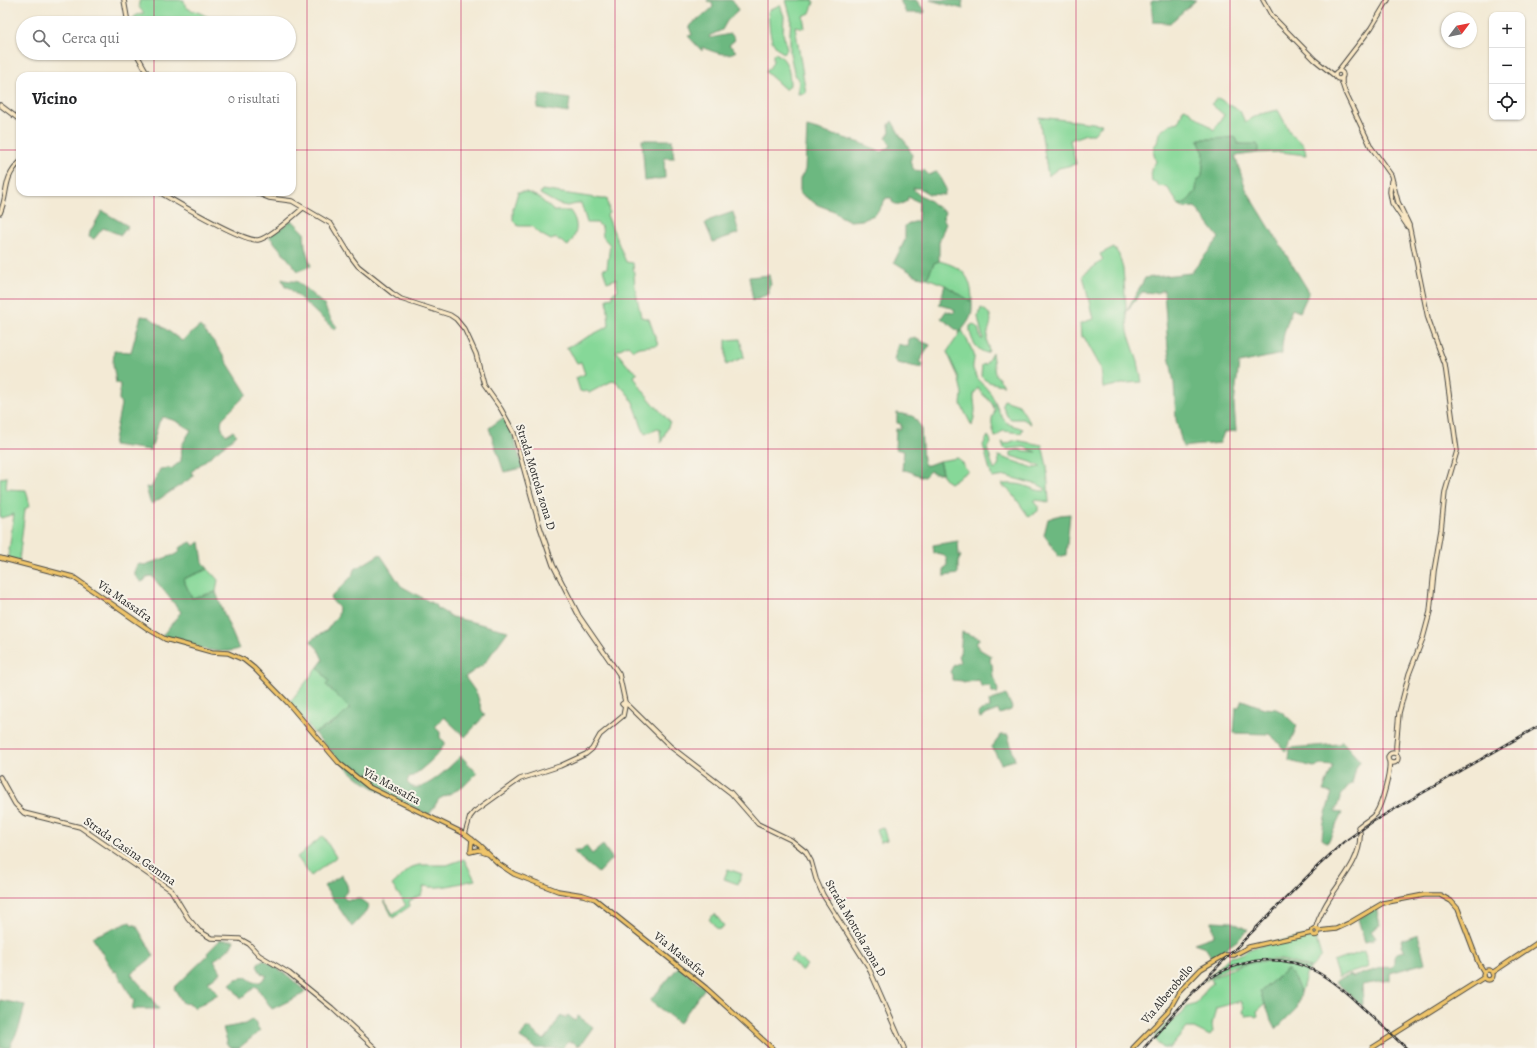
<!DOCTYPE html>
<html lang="it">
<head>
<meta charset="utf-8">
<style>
  body { margin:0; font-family:Alegreya,serif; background:#f6f6f6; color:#202124 }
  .controls { position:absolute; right:12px; top:12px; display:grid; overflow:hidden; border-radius:8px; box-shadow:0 1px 3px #0004 }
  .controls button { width:36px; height:36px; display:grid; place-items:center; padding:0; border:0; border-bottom:1px solid #e0e0e0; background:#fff; color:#202124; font:20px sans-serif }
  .compass { position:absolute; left:1441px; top:12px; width:36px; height:36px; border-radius:50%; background:#fff; box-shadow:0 1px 3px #0004; rotate:58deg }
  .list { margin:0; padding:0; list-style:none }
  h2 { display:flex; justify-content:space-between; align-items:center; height:52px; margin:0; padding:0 16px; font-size:17px }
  h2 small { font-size:13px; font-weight:400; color:#757577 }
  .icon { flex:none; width:22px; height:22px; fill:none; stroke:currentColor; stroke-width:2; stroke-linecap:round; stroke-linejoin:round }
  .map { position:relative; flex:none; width:1537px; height:1048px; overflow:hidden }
  .search { position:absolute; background:#fff; box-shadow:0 1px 3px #0004; left:16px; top:16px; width:280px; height:44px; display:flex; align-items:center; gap:10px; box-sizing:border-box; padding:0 14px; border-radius:22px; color:#757577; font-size:15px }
  .panel { position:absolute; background:#fff; box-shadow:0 1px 3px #0004; left:16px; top:72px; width:280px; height:124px; border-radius:12px }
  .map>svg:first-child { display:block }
</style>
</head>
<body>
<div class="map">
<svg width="1537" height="1048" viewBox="0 0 1537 1048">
  <rect width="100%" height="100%" fill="#f7f3e8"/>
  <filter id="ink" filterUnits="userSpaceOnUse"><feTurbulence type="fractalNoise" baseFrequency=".025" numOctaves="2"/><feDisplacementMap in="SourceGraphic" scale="8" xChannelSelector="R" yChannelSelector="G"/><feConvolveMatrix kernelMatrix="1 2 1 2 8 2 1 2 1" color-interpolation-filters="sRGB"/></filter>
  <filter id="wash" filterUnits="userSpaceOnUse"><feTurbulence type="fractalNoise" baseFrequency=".012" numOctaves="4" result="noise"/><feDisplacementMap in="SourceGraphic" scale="16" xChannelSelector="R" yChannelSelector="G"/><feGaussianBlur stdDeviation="0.9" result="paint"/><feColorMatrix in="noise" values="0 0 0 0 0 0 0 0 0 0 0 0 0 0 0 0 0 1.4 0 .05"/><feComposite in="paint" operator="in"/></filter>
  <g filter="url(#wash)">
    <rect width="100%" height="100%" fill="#f3ead5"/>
    <path fill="#86d898" stroke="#588262" d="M 140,0 L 184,0 C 184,10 193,10 200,13 C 205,15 215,21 217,23 L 155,23 L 133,18 L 136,15 L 144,13 C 140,9 137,6 140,0 Z
      M 786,0 L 813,0 L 814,2 L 810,13 L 803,16 L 805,28 L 795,26 L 806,93 L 798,94 L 799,82 L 794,72 L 790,53 L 790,33 L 791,18 Z
      M 780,5 L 784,16 L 783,33 L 787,49 L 784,53 C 768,46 770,27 768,12 L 771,9 Z
      M 775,53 C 788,58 790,73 790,85 L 786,90 L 766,72 C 771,66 774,63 773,55 Z
      M 1218,98 L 1240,111 L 1245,122 L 1260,114 L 1278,110 L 1291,134 L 1304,145 L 1306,155 L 1281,152 L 1257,153 L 1259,147 L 1213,139 L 1199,139 L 1200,145 L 1204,153 L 1202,176 L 1197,182 L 1196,191 L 1191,197 L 1186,202 L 1179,205 L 1167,187 L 1158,186 L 1156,182 L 1152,182 L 1151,169 L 1156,162 C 1154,155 1151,147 1157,143 L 1159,133 L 1170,124 L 1179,122 L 1183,109 L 1185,108 L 1214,130 L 1224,115 L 1211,104 Z
      M 1039,117 L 1102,124 L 1094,134 L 1086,134 L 1070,140 L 1076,164 L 1059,168 L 1048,176 Z
      M 542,190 L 602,199 L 606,199 L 607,198 L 609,213 L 607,215 L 626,262 L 633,263 L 635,287 L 641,317 L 649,319 L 658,345 L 640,347 L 633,350 L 628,345 L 616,351 L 628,366 L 638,373 L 634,376 C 643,394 657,407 670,422 L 661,443 L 660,430 L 658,429 L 645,434 C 640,425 639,416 635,407 C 631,396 623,388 614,380 L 589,393 L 587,391 L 584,392 L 580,391 L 576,378 L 585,374 L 581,362 L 577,363 L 568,348 L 566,348 L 609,326 L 607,298 L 613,297 L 613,293 L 618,290 L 616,279 L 607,282 L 603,269 L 607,268 L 610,245 L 603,237 L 602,227 L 597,223 L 587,223 L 581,203 L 567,206 L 558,204 L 540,194 Z
      M 518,192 L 526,192 L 538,197 L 554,211 L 570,211 C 579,223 578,234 568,246 L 556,238 L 551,240 L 542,235 L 531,226 L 518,226 L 513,221 L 513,209 Z
      M 1114,247 L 1119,255 L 1123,269 L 1128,332 L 1138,362 L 1142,382 L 1127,383 L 1103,388 L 1101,368 L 1084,337 L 1082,337 L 1081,323 L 1093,319 L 1083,275 L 1103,260 L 1100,254 Z
      M 939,261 C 963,267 972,276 972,302 L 945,285 L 927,278 L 934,263 Z
      M 981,308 C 998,316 988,326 987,338 C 987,342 988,347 989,351 L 987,353 C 976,351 969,337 970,326 L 973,324 L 978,328 L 981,339 L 983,339 L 978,317 Z
      M 962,330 L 974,354 C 975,360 972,365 973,369 C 977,381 985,385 991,394 C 996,403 999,415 1006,422 C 1010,426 1017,426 1023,429 L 1021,433 L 1003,431 L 996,437 L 995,437 C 994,432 991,425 992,420 C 992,416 996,412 994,408 C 991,399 982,396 978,388 C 971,395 975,401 975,410 C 975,415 973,421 972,426 L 961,405 L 962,393 L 958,376 L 947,352 Z
      M 740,339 L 744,357 L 726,365 L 726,340 Z
      M 992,353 L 995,374 L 1004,385 C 996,384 986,383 981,376 L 982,365 L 986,364 Z
      M 1004,400 L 1019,405 L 1031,424 L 1023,419 L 1011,419 L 1007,416 L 1002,404 Z
      M 988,436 L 990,439 L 991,443 L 987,448 L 994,470 C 1000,466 999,463 998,456 L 1034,468 L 1041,467 L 1031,462 L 1011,456 L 1011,452 L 1018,450 L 1036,452 L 1024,447 L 1008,449 L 1004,448 L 1002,442 L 1006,444 L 1015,440 L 1042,445 L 1047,466 L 1049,503 L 1044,501 L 1034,500 L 1038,506 L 1038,511 L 1029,517 L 1012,493 L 1001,484 C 1011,484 1019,483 1028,487 C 1034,489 1038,491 1044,491 L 1046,489 L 1037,484 L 1031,483 L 1006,476 L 992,478 L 983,445 Z
      M 958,458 L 968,471 L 950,483 L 944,479 L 939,461 Z
      M 7,477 L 6,489 L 26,490 L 30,506 L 25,509 L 19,561 L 8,558 L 14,514 L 1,518 L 0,516 L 0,478 Z
      M 208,569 L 218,580 L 216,592 L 192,598 L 183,579 Z
      M 318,667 L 329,682 L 326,684 L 350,708 L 337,721 L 314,733 L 290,702 Z
      M 883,827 L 887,840 L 880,842 L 876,829 Z
      M 323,836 L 336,857 L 311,876 L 297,857 Z
      M 464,859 L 475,880 C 460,883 439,890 424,886 L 421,895 L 409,901 L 410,906 L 393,918 L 384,900 L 393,914 L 406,905 L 392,885 L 412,867 L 419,865 L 447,865 Z
      M 728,869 L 742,874 L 738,884 L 724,879 Z
      M 715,914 L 724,926 L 718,930 L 709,919 Z
      M 1311,936 L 1316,939 L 1321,956 L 1311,968 L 1282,960 L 1259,960 L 1229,967 L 1205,981 L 1230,956 C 1237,958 1243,952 1250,949 C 1269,942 1291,939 1311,936 Z
      M 1364,951 L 1369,967 L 1338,977 L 1333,962 Z
      M 795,955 L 807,965 L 802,971 L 790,960 Z
      M 1265,961 L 1282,962 L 1310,969 L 1306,975 L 1301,993 L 1293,976 L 1287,969 L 1260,992 L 1265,1004 L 1257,1011 L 1258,1016 L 1255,1017 L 1254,1015 L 1246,1016 L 1245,1013 L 1243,1013 L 1244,1007 L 1241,1001 L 1216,1008 L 1212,1025 L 1213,1032 L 1210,1036 L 1194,1028 L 1187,1028 L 1170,1048 L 1163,1048 L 1154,1038 L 1166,1024 L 1182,1014 L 1187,1007 L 1196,1004 L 1207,988 L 1213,983 L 1211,979 C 1231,968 1243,963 1265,961 Z"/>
    <path fill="#6cb880" stroke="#4c7256" d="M 707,0 L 731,0 L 735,3 L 738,11 L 727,21 L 722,30 L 709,36 L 710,38 L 730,34 L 732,35 L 735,40 L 729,45 L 736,51 C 727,58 711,51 702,47 L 702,51 L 688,36 L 692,35 L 689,27 C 696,19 706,15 713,7 L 712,2 L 709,3 Z
      M 900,0 L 916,0 L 925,11 L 924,13 L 906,13 Z
      M 930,0 L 963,0 L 962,6 L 963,9 Z
      M 1153,0 L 1196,0 L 1170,23 L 1153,22 L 1151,1 Z
      M 540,94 L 570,99 L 568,113 L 537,108 Z
      M 892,121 L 901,137 L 907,144 L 912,155 L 910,162 L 914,170 L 921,171 L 924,170 L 929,175 L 936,172 L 939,174 L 941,180 L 946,189 L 944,195 L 929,194 L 919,188 L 913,188 C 918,197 923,195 929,200 C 934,205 939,208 945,212 L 943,221 L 946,223 L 939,242 L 939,261 L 934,263 L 927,278 L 917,276 L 894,262 L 905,240 L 905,226 L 907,224 L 918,221 L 919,203 L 917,201 L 908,197 L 907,201 C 902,204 897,206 892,202 L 892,198 L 886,198 L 879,210 L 874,215 L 862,220 L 850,221 L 840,216 L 834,211 L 818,205 L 800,194 L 800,179 L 805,170 L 807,127 L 861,143 L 882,152 L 891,146 L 886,138 L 890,132 L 889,125 Z
      M 1235,137 L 1237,139 L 1237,144 L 1257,144 L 1259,147 L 1257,153 L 1235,156 L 1246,189 L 1309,292 L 1300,312 L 1292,309 C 1287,324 1281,338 1282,354 L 1239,363 L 1234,404 L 1236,431 L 1224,432 L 1220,443 L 1183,447 L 1176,420 L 1174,383 L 1168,349 L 1164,290 L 1156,293 L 1142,292 L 1125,313 L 1126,312 L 1145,278 L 1191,273 L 1219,238 L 1195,207 L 1185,208 L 1179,205 L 1186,202 L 1191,197 L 1196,191 L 1197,182 L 1202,176 L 1204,153 L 1200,145 L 1199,139 L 1213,139 Z
      M 642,140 L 673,140 L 672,141 L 674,158 L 664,158 L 665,178 L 645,181 Z
      M 102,211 L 128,226 L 121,235 L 103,228 L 94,239 L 89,237 L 90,232 Z
      M 733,212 L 739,233 L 713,242 L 705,223 L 710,220 Z
      M 292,220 L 304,232 L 305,247 L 311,266 L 298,271 L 269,236 Z
      M 769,275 L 771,285 L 769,286 L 769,294 L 753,300 L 749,277 Z
      M 282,279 C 290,282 292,280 298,282 L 324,305 L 331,319 L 337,327 L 335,330 L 288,287 L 285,287 Z
      M 945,285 L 972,302 C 973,319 968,321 959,334 L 959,332 L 941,318 L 946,311 L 953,313 L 955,311 L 952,308 L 939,305 Z
      M 141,316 L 149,317 L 182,341 L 200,326 L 215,343 L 247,394 L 222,419 C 220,426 222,430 226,435 L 233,431 L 237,435 L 191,472 L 194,476 L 152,504 L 150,502 L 146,487 L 151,488 L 160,469 L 170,468 L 171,469 L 181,461 L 182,445 L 191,430 L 176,421 L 163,417 L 159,422 L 151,449 L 150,450 L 113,445 L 121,404 L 119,399 L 120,384 L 116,383 L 113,364 L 114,351 L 131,352 Z
      M 909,338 L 914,338 L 930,345 L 919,362 L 923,364 L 922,368 L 897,363 L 894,360 L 898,344 L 908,347 Z
      M 897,413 L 913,416 L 921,427 L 923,461 L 925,465 L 928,465 L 939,461 L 942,473 L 934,473 L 930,471 L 924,477 C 915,475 910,470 902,470 L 904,451 L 895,449 L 896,429 L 901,429 L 901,424 L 897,423 Z
      M 504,417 L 512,433 L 523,468 L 504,472 L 489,428 Z
      M 1070,514 L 1066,555 L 1058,557 L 1055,550 L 1044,535 L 1048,519 L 1060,515 Z
      M 958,541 L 959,556 L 961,556 L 958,562 L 958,574 L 944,576 L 944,569 L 947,566 L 947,559 L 942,554 L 934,553 L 933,545 Z
      M 191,542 L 194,546 L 200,542 L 203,562 L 208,569 L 183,579 L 192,598 L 216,592 C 222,611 231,630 239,649 C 213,657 187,643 162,636 L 181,612 L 152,576 L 147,577 L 144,581 L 141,582 L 135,576 L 135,569 L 137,565 L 141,564 L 144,565 L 177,554 L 180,551 L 179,548 Z
      M 380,554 L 401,586 L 437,606 L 437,608 L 452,617 L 508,631 L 484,664 L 465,677 L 477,694 L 482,711 L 485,715 L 465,737 L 444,717 L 435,727 L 440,732 L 440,738 L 445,742 C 439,756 425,766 413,776 L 409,777 L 407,782 C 418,801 451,765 461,756 L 477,773 L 463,787 L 439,799 L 429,815 C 406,804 381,794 360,779 C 343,766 329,749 314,733 L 337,721 L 350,708 L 326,685 L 329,682 L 318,667 L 323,660 L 318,649 L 311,642 L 312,639 L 326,631 L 338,615 L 339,608 L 330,598 L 352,576 L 354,569 L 359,567 Z
      M 962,632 L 980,638 L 976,644 L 979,649 L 991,656 L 990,662 L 992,664 L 993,677 L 997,683 L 996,684 L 998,690 L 997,694 L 992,692 L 990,686 L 981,686 L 979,680 L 963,683 L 963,681 L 952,680 L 952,675 L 950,672 L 953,666 L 960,662 L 958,655 L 960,655 Z
      M 1006,695 L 1012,707 L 1011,710 L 1000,714 L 998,710 L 984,715 L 984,716 L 980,718 L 978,713 L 981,710 L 990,708 L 989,701 Z
      M 1242,700 L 1264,708 L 1276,709 L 1282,712 L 1297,726 L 1287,750 L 1285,751 L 1276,740 L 1269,734 L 1234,733 L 1236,707 L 1239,707 Z
      M 1001,735 L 1008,735 L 1015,760 L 1001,764 L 992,747 Z
      M 1342,741 L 1360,761 L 1356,768 L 1352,784 L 1350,784 L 1340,796 L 1340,799 L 1335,812 L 1342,813 L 1328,842 L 1326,842 L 1322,839 C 1323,823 1327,808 1332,793 L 1323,791 L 1333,766 L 1321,765 L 1314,767 L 1289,761 L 1290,748 L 1339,744 Z
      M 603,845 L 612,858 L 598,873 L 576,854 L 574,851 L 581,851 L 586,846 L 592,854 Z
      M 342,875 L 347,885 L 348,890 L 343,896 L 345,899 L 348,900 L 361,899 L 369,905 L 366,912 L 352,927 L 324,886 Z
      M 1376,907 L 1380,925 L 1371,931 L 1376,938 L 1373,939 L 1374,940 L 1365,942 L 1358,919 Z
      M 1212,921 L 1232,922 L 1248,930 L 1238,940 L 1212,958 L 1205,947 L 1194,943 L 1214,936 Z
      M 130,922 L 132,925 L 136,925 L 154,956 L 131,974 L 148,994 L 159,1009 L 132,1009 L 134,1001 L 116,971 L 114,972 L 92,937 Z
      M 1418,934 L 1425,963 L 1390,973 L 1390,980 L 1362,985 L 1363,1001 L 1362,1006 L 1335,981 L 1351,975 L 1352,977 L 1388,966 L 1389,968 C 1398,965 1391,959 1396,954 C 1397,952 1403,952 1405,951 L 1402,945 L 1401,940 Z
      M 220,940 L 234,940 C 232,949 221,955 214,960 L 221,972 L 208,982 L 218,994 L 195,1008 L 191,1004 L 183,1003 L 174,988 L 208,955 L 207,953 Z
      M 264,959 L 287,975 L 305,991 L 303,994 L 272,1009 L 256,986 L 241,999 L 230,984 L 236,979 L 246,977 L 253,982 L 260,982 L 267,976 L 261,973 L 257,966 L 258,963 Z
      M 679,966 L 705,988 L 679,1023 L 650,1001 Z
      M 1287,969 L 1293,976 L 1301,993 L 1297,1008 L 1276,1029 C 1269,1017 1266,1004 1260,992 Z
      M 0,1000 L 25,1005 L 19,1028 L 9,1048 L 0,1048 Z
      M 561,1015 L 566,1018 L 568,1015 L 575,1021 L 578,1016 L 593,1027 L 581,1044 L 577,1046 L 573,1042 L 568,1042 L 562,1048 L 536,1048 L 520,1038 L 526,1028 L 530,1029 L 544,1040 C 552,1032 555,1024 561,1015 Z
      M 253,1019 L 260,1031 L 239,1048 L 232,1048 L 226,1043 L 227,1041 L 223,1028 L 245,1024 Z"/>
  </g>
  <g filter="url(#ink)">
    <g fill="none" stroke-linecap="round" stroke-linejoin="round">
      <g stroke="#494844" stroke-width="5.5">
        <path id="secondary" d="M 124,0 L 128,23
          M 1263,0 L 1272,16 L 1315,60 L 1335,76
          M 136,53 L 149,76
          M 1338,71 L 1371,28 L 1388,0
          M1335 75a4 4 0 1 1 8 0a4 4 0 1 1-8 0Z
          M 1342,77 L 1342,83 L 1345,92 L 1371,147 L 1391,175 L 1398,202 L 1409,225 L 1428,318 L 1445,365 L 1457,451 L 1445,492 L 1441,530 L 1434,571 L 1430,612 L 1423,638 L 1409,674 L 1399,713 L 1396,746 L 1396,754
          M 0,105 L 20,120
          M 1391,181 L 1390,192 L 1392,203 L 1408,227
          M 159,192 C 176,202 243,242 258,240 C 268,239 295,215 303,208
          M 254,192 L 269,198 L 292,201 L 331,224 L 352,258 L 358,266 L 392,293 L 401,299 L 450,315 L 456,319 L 465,330 L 476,354 L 484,385 L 501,409 L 514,433 L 539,524 L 553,565 L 579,616 L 619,674 L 625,702
          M 0,213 C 9,193 2,179 20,162
          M 626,704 L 624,706 L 622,704 L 625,702 L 671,747 L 731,793 L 758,824 L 791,840 L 806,852 L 811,861 L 816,879 L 823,895 L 868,966 L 904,1048
          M1388 758a5 5 0 1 1 10 0a5 5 0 1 1-10 0Z
          M 0,777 L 15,804 L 24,813 L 80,827 L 171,890 L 188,918 L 199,931 L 211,938 L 240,939 L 249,944 L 259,955 L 289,973 L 332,1008 L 375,1048
          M 465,834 L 470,817 L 474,812 L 520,779 L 560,766 L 586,754 L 592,749 L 600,735 L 623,716 L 625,706
          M 1316,928 C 1317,921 1321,915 1324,908 C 1336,884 1360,864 1360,836 C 1361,832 1359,830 1358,827 C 1364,822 1371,819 1376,813 C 1382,804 1391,772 1389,761"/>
      </g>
      <g stroke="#494844" stroke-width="5.5">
        <path id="primary" d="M 0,558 L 73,577 L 148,629 L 165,639 L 212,652 L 228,653 L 244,660 L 254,668 L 288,703 L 339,763 L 369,787 L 465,834 L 479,845 L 499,864 L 514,874 L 558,891 L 583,895 L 595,899 L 706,988 L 772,1048
          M 471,850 L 472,839
          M 470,852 L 478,850 L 487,853
          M1311.5 932a3.5 3.5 0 1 1 7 0a3.5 3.5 0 1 1-7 0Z
          M 1319,931 L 1336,929 L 1349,923 L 1383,903 L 1424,895 L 1440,895 L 1451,901 L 1458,909 L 1478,962 L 1484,972
          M1483 975a5 5 0 1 1 10 0a5 5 0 1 1-10 0Z
          M 1492,973 L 1537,943
          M 1133,1048 L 1168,1012 L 1179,992 L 1201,969 L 1225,955 L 1234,955 L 1249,947 L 1312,933
          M 1372,1048 L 1483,978"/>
      </g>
      <use href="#secondary" stroke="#f9e7c3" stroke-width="3.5"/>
      <use href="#primary" stroke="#efc469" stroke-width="3.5"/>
      <g stroke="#2b2b2b" stroke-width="2.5">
        <path id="rail" d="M 1212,977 C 1225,968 1240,964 1255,961 C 1303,955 1331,978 1363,1008 C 1378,1021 1392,1035 1406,1048
          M 1144,1048 L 1196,989 L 1226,958 L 1319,865 L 1344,842 L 1372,822 L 1537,727"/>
      </g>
      <use href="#rail" stroke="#f7f3e8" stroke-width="1" stroke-dasharray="3" stroke-linecap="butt"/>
    </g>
  </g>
  <path fill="none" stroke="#c2185b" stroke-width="1" stroke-opacity="0.55" d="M 154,0 L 154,23M 307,0 L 307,1048M 461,0 L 461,1048M 615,0 L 615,1048M 768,0 L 768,1048M 922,0 L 922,1048M 1076,0 L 1076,1048M 1230,0 L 1230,1048M 1383,0 L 1383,1048M 154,53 L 154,76M 0,150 L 20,150M 292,150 L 1537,150M 154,192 L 154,1048M 0,299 L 1537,299M 0,449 L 1537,449M 0,599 L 1537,599M 0,749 L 1537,749M 0,898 L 1537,898"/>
  <g text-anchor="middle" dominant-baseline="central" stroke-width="4" stroke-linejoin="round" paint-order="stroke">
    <g font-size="12" fill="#2b2b2b" stroke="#f7f3e8">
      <text transform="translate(536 477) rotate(73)">Strada Mottola zona D</text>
      <text transform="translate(125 601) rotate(35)">Via Massafra</text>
      <text transform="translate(392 786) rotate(29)">Via Massafra</text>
      <text transform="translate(130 851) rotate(35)">Strada Casina Gemma</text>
      <text transform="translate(856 928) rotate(60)">Strada Mottola zona D</text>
      <text transform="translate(680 954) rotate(39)">Via Massafra</text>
      <text transform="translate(1167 994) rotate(-50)">Via Alberobello</text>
    </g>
  </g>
</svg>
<div class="controls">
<button>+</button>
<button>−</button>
<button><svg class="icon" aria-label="locate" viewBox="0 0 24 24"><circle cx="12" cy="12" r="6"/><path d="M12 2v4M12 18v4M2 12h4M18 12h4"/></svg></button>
</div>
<svg class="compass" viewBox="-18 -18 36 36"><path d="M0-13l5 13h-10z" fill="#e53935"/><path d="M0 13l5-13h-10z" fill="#757577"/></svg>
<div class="search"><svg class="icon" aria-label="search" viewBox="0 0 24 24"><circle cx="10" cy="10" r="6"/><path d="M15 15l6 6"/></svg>Cerca qui</div>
<section class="panel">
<h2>Vicino<small>0 risultati</small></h2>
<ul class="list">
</ul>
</section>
</div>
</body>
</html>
